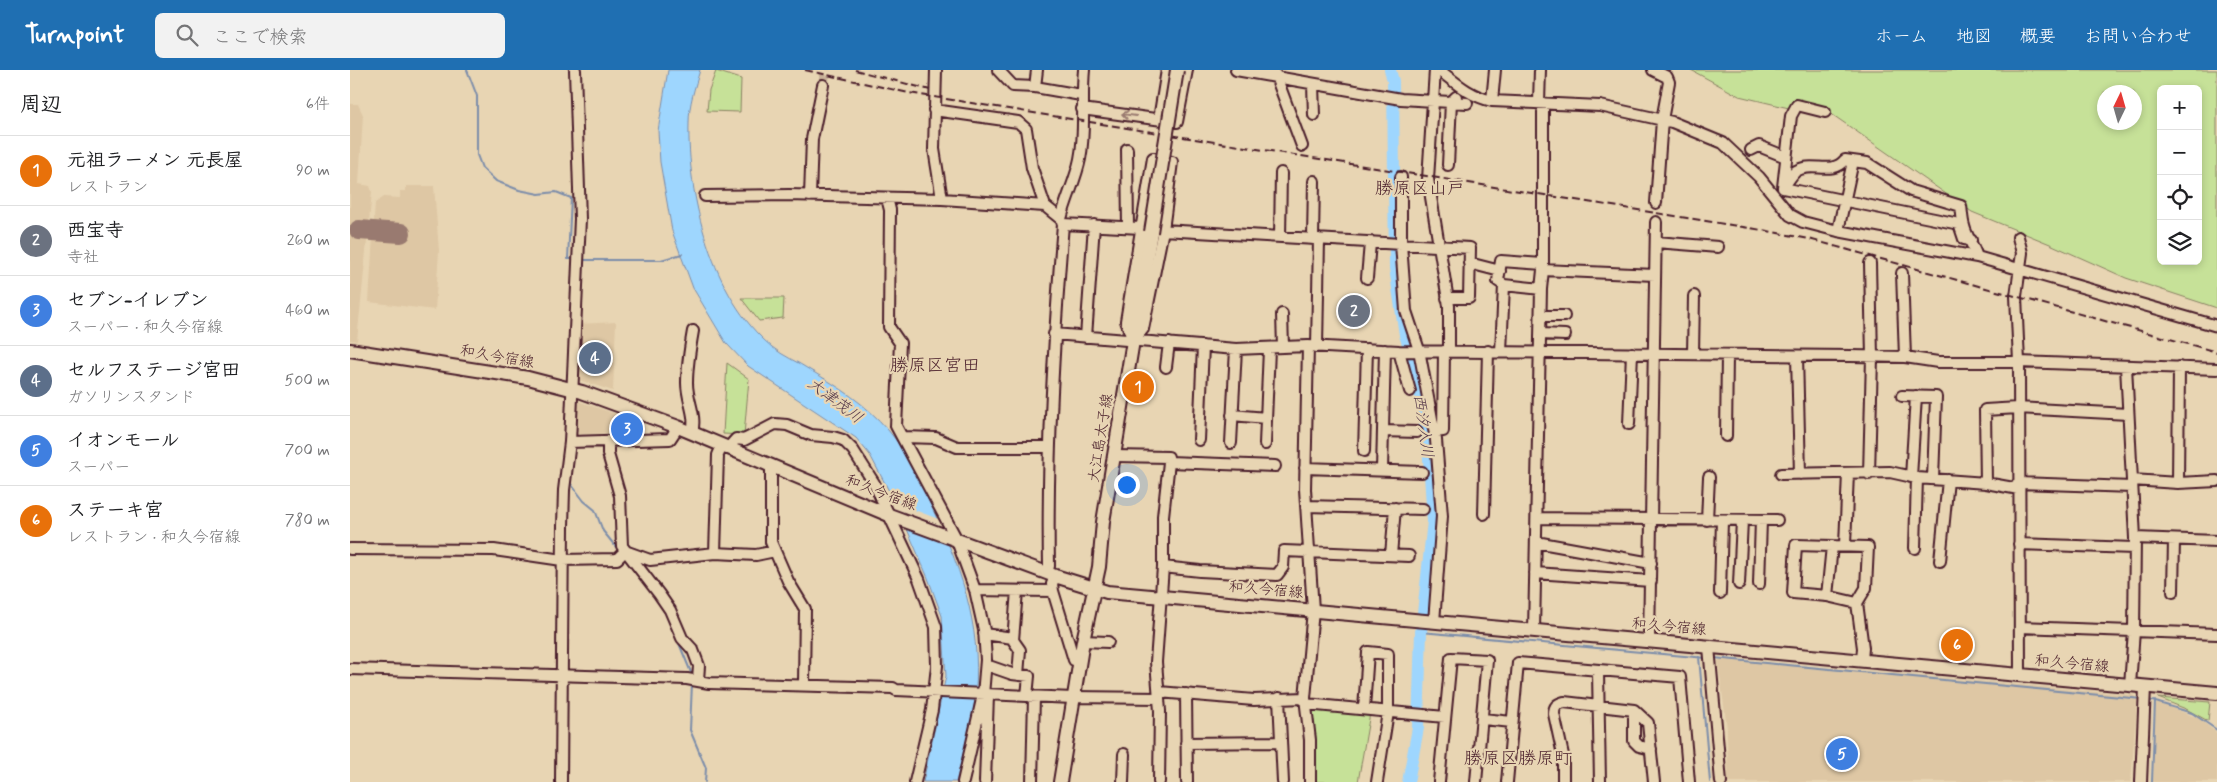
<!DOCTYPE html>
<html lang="ja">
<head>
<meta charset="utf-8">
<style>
  body { margin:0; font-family:Mynerve,"Klee One",sans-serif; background:#f2f2f2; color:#202124 }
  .controls { position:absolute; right:15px; top:15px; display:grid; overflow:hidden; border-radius:8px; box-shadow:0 2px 8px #0003 }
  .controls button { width:45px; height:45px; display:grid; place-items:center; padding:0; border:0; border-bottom:1px solid #e0e0e0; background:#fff; color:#202124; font:25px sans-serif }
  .compass { position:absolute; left:1747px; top:15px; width:45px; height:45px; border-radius:50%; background:#fff; box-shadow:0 2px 8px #0003; rotate:5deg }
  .you { position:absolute; left:776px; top:414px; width:18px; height:18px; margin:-12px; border:4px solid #fff; border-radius:50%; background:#1a73e8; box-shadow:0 0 0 8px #1a73e833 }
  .badge { display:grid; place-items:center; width:32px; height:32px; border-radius:50%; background:#1f6fb2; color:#fff; font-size:16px; font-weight:700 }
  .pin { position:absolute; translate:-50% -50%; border:2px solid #fff; box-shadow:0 1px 5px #0006 }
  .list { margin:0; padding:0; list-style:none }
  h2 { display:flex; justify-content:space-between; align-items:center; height:65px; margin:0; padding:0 20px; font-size:21px }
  h2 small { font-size:16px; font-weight:400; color:#757577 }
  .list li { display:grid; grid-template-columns:32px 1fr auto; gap:15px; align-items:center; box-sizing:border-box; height:70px; padding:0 20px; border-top:1px solid #e0e0e0 }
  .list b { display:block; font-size:19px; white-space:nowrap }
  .list p { margin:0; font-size:16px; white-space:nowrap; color:#757577 }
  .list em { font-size:16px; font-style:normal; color:#757577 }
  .icon { flex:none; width:28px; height:28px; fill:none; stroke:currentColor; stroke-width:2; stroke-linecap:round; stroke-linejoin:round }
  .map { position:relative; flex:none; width:1867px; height:712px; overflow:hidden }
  header { display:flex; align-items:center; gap:30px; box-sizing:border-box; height:70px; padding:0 25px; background:#1f6fb2; color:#fff }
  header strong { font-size:24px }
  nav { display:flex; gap:28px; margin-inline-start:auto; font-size:18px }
  .search { width:350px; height:45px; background:#f2f2f2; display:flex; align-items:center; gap:12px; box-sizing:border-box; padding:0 18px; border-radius:8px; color:#757577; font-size:19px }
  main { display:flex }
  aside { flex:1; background:#fff }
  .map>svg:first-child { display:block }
</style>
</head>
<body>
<header>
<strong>Turnpoint</strong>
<div class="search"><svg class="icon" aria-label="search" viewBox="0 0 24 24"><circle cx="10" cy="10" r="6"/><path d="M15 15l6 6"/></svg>ここで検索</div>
<nav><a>ホーム</a><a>地図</a><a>概要</a><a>お問い合わせ</a></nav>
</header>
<main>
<aside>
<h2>周辺<small>6件</small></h2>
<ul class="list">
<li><span class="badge" style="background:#e8710a">1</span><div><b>元祖ラーメン 元長屋</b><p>レストラン</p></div><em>90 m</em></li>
<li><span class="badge" style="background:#6b7280">2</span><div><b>西宝寺</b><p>寺社</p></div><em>260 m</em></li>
<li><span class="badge" style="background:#3f7fe0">3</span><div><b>セブン-イレブン</b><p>スーパー · 和久今宿線</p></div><em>460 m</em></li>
<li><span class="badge" style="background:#5c6f8a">4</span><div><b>セルフステージ宮田</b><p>ガソリンスタンド</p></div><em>500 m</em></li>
<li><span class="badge" style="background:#3f7fe0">5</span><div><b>イオンモール</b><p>スーパー</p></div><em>700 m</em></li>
<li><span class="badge" style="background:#e8710a">6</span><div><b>ステーキ宮</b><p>レストラン · 和久今宿線</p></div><em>780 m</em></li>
</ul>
</aside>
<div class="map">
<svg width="1867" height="712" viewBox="0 0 1867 712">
  <rect width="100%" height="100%" fill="#e8d5b3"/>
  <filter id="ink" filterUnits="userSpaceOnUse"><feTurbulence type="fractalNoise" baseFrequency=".02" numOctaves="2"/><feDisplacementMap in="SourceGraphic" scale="10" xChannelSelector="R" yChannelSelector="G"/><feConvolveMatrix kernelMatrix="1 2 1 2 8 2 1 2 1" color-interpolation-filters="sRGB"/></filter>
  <g filter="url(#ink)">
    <path fill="#dec7a4" d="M 0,34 L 8,34 L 13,45 L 9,114 L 20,116 L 22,122 L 7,271 L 0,270 Z
      M 56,116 L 84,116 L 89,181 L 85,240 L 19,232 L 25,133 L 34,127 L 50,128 L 50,121 L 56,121 Z
      M 266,252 L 263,321 L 226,309 L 229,254 Z
      M 225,330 L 294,354 L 293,363 L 223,364 Z
      M 1373,588 L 1783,625 L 1787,630 L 1781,712 L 1378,712 L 1377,658 L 1368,591 Z
      M 1809,633 L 1848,648 L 1867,663 L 1867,712 L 1803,712 L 1805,635 Z"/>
    <path fill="#c6e198" stroke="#888062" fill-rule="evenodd" d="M 1341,0 L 1867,0 L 1867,238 L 1776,208 L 1700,174 L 1622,142 L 1480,43 L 1443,39 L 1389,26 ZM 1811,19 L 1848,19 L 1848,191 L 1811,191 ZM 1754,22 L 1784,22 L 1784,52 L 1754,52 Z
      M 366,1 L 391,9 L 390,42 L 357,41 L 359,20 Z
      M 391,228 L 434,228 L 433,248 L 409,251 Z
      M 377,293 L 399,309 L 394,365 L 373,364 Z
      M 1808,628 L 1860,632 L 1858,651 L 1836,639 Z
      M 966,638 L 1020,643 L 1008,712 L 966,712 L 966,667 L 962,642 Z"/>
    <path fill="#9ed6fe" stroke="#7c8daa" d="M 318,0 L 350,0 C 345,17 339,34 339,52 C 337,126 362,228 422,277 C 433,286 448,292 460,300 C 489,317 516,334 538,360 C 558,383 571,415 584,442 C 614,504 634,566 624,636 C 620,661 612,687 606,712 L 573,712 L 596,606 L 592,546 L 578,508 L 548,438 L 520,385 L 506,368 L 398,296 L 376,273 L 343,218 L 322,161 L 310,92 L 308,61 Z"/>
    <path fill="#e8d5b3" d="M 541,431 L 591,450 L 602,475 L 554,456 Z"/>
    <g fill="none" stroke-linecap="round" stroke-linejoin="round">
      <path stroke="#7c8daa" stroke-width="2" d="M 117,0 L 127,26 L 127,85 L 132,98 L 146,111 L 169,120 L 189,124 L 206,122 L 221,128 L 218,189 L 226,189
        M 233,190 L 311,190 L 332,184
        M 221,414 L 234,431 L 245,440 L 253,461 L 270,482
        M 1071,562 L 1356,588
        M 326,566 L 342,605
        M 1349,587 L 1360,712
        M 1364,588 L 1792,629
        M 342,613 L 340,660 L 356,698 L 355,712
        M 1799,630 L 1842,643 L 1867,660
        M 1802,712 L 1805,631"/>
      <path stroke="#9ed6fe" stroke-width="12" d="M 1040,0 L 1043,11 L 1045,198 L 1055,265 L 1063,288 L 1073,338 L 1078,373 L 1083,451 L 1071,562 L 1068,658 L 1058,712"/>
      <path stroke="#997a6f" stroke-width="20" d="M 9,160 L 51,163"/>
      <path stroke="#c8b198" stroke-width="10" stroke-dasharray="10 5" stroke-linecap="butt" d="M 473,15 L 476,0"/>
      <g stroke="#4a1f2b" stroke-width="14">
        <path id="minor" d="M 586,0 L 584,79 L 592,129
          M 648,0 L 663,16 L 685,17 L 731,25
          M 886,0 L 1051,29 L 1117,33
          M 1085,0 L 1078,109 L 1099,236 L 1099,281
          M 1089,0 C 1107,14 1120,26 1142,31 L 1250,36 L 1322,52 L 1373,73 L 1409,107 L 1440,145 L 1453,152 L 1488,161 L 1627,187 L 1867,256
          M 1303,0 L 1317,7 L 1319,12 L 1312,50 L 1306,133
          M 924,1 L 952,76
          M 963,14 L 964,45
          M 685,17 L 687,0
          M 1142,31 L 1145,0
          M 1189,32 L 1190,0
          M 732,39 L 827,52 L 837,0
          M 584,40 L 668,52 L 676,59 L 682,98 L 695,136
          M 809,49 L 817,0
          M 777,79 L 778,157
          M 1401,80 L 1409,76 L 1436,87
          M 803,88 L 822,92 L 813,160 L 793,259 L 783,271 L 776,251 Z
          M 1098,95 L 1101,32 L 1106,27
          M 1051,107 L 1051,174 L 1056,241 L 1069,280 L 1086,370 L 1092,446 L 1084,552
          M 1433,117 L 1441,46 L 1447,35 L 1475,42
          M 355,126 L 439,125 L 592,129 L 695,136 L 711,149 L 713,154 L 791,158
          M 460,126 L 462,69 L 473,15
          M 537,128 L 540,140 L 539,257 L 550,273 L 546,356 L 606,468 L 625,520 L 634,560 L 636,590 L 633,625 L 613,712
          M 711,149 C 716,129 726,109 730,89 C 736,60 731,30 734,0
          M 813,160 L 1120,178 L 1119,228 L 1097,228
          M 1488,161 L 1503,91
          M 930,167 L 931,103
          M 1668,167 L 1672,183 L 1666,226 L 1669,292 L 1670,606
          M 963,169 L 964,111
          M 1621,170 L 1614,169 L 1609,154 L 1433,118 C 1437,113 1441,105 1446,101 C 1462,91 1482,106 1495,90 L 1517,93 L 1561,121 L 1611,136 C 1612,142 1612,150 1614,156 C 1616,165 1624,177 1627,187
          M 1306,172 L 1368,177
          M 1119,193 L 1150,201
          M 1193,200 L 1305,205
          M 1552,203 L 1555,287
          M 1017,208 L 1020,173
          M 1191,219 L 1154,215 L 1148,211 L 1151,191 L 1193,194
          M 932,244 L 933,277
          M 1191,246 L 1214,246
          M 704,264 L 886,279 L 958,276 L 1049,281 L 1501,286 L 1555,287 L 1588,292 L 1669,292 L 1867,299
          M 1191,264 L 1215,265
          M 736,267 L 744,155
          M 958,276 L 955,419 L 963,540 L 955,628 L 960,670 L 960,712
          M 967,277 L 969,169
          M 1049,281 L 1060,321
          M 1151,282 L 1154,215
          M 1343,284 L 1344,226
          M 1447,286 L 1450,404
          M 1776,296 L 1785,468 L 1784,561 L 1780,615
          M 816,297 L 819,273
          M 1552,326 L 1586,327 L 1583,409
          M 882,345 L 916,348
          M 1279,354 L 1282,283
          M 1033,361 L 1067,362
          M 1085,362 L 1093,361 L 1094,281
          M 342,363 C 347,345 337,331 337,313 C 337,295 340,278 343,261
          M 1376,366 L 1377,285
          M 554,367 L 586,368 L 607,377 L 699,377
          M 849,370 L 853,276
          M 258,371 L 258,384 L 270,426 L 272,476 L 309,524 L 320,540 L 332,568 L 343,580 L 349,596 L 348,610
          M 220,372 L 320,369 L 328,357
          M 881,373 L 886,279
          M 915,374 L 919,279
          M 377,379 L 386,369 L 394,370 L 425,354 L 437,355 L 461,365 L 483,367 L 493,370 L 503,380 L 524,413 L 569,509 L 586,557 L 587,596 L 582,640 L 565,712
          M 1014,381 L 1017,279
          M 765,386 L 818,387 L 819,392 L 813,446 L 813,497 L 806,592 L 810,641 L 809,712
          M 819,392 L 925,396
          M 421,397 L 421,472 L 438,511 L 455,539 L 454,614
          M 955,398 L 1072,402
          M 1032,400 L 1035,280
          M 1431,404 L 1540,402 L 1567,408 L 1636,413 L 1669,419
          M 1519,404 L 1522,287 L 1520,193
          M 1561,407 L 1566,326
          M 1782,410 L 1828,413 L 1867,411
          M 1636,413 L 1635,340 L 1668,338 L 1778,344
          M 1668,413 L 1782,417
          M 1828,413 L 1829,297
          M 956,436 L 1073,439
          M 1134,444 L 1138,281
          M 1187,448 L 1427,450
          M 1357,450 L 1359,407
          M 1785,468 L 1867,471
          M 1186,472 L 1301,493
          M 1669,474 L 1784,478
          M 1446,475 L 1518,477 L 1516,518 L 1507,533 L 1477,526 L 1443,523 Z
          M 1495,475 L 1498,403
          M 1565,478 L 1567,408
          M 0,479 L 144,480 L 212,490 L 267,489 L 275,481 L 300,490 L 365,483 L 368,385 L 372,376
          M 365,483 L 406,485 L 425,481
          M 1041,485 L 1045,438
          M 1590,491 L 1598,410
          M 813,497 L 850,501 L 927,505 L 933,497 L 934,481 L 1059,486
          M 697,503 L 699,496 C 697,382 704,268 713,154
          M 1185,503 L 1301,511
          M 705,506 L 702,514 L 703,521 L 724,590 L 730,592
          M 1389,514 L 1392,450
          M 1409,514 L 1411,450
          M 625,520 L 703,521
          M 667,521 L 663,570 L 670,580 L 668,605
          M 1823,522 L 1824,470
          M 1370,523 L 1372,450
          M 1477,526 L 1482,476
          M 1507,533 L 1513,578 L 1512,590
          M 1670,557 L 1867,564
          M 1184,561 L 1191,219 L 1193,200 L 1193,33
          M 634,564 L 663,568
          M 733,571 L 758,572
          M 1299,571 L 1306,152
          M 1359,577 L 1371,712
          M 636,595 L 662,604 L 679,606 L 677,626
          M 0,599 L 337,609 L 359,613 L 543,618 L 546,620 L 723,628
          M 1248,602 L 1250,712
          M 809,622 L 904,630 L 955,628
          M 836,624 L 837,712
          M 723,627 L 809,628
          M 929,628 L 933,712
          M 956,634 L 1095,647
          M 1014,639 L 1018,582 L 1038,584 L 1038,642 L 1027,712
          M 1284,640 L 1284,671 L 1289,676 L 1301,679
          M 1133,649 L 1162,652
          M 836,673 L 930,672
          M 211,712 L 213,456 L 214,420 L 220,372 L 230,149 L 225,0
          M 635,712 L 638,625
          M 682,712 L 684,627
          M 773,712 L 774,684
          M 1089,712 L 1101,588 L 1137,590 L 1126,712
          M 1157,712 L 1168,593 L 1330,607 L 1339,712
          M 1213,712 L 1213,685 L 1204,644 C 1204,636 1207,634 1214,632 L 1284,640 L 1298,653 L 1304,712
          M 1791,712 L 1795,617"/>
      </g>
      <g stroke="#4a1f2b" stroke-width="16">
        <path id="major" d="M 0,280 L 178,308 L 232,322 L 328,357 L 539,445 L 705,506 L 757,522 L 1867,623
          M 710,712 L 733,571 L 749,497 L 753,452 L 801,162"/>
      </g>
      <use href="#minor" stroke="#e8d5b3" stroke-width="10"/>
      <use href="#major" stroke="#e8d5b3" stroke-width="12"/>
      <path stroke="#4a1f2b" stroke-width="2" stroke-dasharray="8 4" stroke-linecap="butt" d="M 455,0 L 559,23 L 1412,160 L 1459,169 L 1867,282
        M 505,0 L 580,20"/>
      <g stroke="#4a1f2b" stroke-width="16" stroke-linecap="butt">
        <path id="major-bridge" d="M 801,162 L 827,0"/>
      </g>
      <use href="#major-bridge" stroke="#e8d5b3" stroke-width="12"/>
    </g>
    <defs><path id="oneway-shaft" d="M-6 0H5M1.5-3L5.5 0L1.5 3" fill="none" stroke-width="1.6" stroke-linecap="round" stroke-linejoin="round" transform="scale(1.25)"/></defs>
    <use stroke="#997a6f" href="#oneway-shaft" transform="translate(779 45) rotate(-172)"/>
  </g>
  <g text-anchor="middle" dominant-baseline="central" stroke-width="4.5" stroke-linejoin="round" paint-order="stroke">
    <g font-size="15" fill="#4a1f2b" stroke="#e8d5b3">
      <text transform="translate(147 287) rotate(10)">和久今宿線</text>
      <text transform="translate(751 368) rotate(-81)">大江島太子線</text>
      <text transform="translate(531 423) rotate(21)">和久今宿線</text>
      <text transform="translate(916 520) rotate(5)">和久今宿線</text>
      <text transform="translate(1319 557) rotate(5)">和久今宿線</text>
      <text transform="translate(1722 594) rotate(5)">和久今宿線</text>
    </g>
    <g font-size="16" font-style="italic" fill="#573a4b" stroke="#e8d5b3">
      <text transform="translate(485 331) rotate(37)">大津茂川</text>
      <text transform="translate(1073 356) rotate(82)">西汐入川</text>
    </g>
    <g font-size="18" fill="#4a1f2b" stroke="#e8d5b3">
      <text x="1070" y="119">勝原区山戸</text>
      <text x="585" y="296">勝原区宮田</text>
      <text x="1168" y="689">勝原区勝原町</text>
    </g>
  </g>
</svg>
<div class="controls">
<button>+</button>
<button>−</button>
<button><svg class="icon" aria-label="locate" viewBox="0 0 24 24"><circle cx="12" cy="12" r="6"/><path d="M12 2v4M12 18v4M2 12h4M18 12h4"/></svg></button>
<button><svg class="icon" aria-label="layers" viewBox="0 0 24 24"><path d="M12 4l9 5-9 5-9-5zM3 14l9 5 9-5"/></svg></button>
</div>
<svg class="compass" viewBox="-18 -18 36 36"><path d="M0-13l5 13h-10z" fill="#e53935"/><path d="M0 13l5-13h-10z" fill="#757577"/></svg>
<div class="you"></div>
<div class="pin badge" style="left:788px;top:317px;background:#e8710a">1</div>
<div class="pin badge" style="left:1004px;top:241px;background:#6b7280">2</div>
<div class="pin badge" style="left:277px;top:359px;background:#3f7fe0">3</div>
<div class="pin badge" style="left:245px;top:288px;background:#5c6f8a">4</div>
<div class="pin badge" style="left:1492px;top:684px;background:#3f7fe0">5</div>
<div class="pin badge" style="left:1607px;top:575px;background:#e8710a">6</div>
</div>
</main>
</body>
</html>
